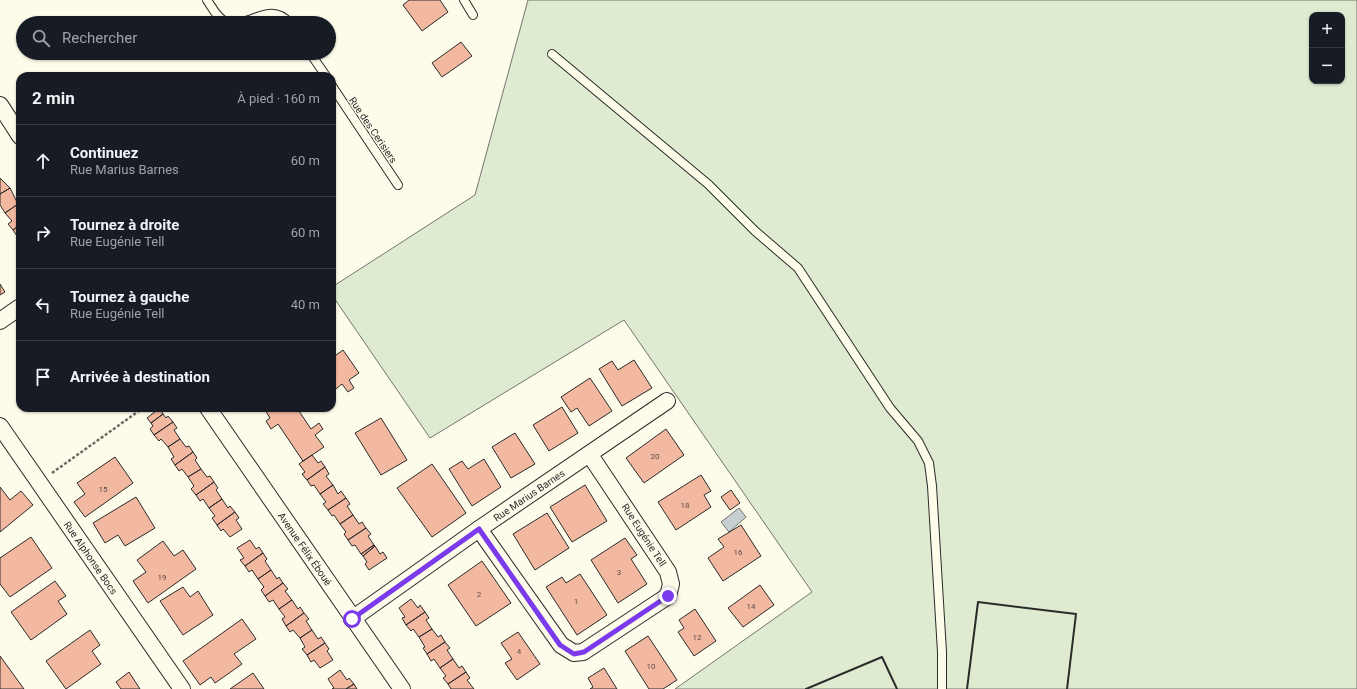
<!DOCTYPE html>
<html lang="fr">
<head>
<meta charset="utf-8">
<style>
  body { margin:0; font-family:Roboto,sans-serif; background:#20242c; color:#f1f3f6 }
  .controls { position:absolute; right:12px; top:12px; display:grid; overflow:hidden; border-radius:8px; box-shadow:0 1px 3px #0004 }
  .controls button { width:36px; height:36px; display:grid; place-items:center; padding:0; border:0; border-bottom:1px solid #363941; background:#171b24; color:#f1f3f6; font:20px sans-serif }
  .stop { position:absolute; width:12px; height:12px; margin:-9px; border:3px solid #7c3aed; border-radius:50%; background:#fff }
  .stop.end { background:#7c3aed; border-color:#fff; box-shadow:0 1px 4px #0008 }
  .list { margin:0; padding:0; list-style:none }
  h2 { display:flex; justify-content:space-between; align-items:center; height:52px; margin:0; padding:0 16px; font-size:17px }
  h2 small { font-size:13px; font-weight:400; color:#9ea1a6 }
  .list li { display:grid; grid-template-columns:26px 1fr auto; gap:12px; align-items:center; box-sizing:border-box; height:72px; padding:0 16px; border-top:1px solid #363941 }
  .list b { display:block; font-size:15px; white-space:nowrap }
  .list p { margin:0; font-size:13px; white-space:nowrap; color:#9ea1a6 }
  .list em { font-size:13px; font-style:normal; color:#9ea1a6 }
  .icon { flex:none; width:22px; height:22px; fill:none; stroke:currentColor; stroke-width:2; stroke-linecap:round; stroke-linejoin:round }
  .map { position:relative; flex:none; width:1357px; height:689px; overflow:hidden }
  .search { position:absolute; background:#171b24; box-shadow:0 1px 3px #0004; left:16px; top:16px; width:320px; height:44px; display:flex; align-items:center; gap:10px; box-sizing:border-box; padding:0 14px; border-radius:22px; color:#9ea1a6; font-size:15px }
  .panel { position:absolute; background:#171b24; box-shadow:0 1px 3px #0004; left:16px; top:72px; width:320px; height:340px; border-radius:12px }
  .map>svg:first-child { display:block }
</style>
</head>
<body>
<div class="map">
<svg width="1357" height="689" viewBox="0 0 1357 689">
  <rect width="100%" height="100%" fill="#fdfbea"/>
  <path fill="#deebd1" stroke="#74746e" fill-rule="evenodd" d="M 528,0 L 1357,0 L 1357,689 L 675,689 L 812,592 L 624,320 L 430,438 L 332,295 L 332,287 L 475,195 ZM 1312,15 L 1342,15 L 1342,81 L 1312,81 Z"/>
  <path fill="#c7d0d0" stroke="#74746e" d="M 739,508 L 746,517 L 729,532 L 721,522 Z"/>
  <path fill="#f2b8a0" stroke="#2b2b2b" d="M 409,0 L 440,0 L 448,12 L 422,31 L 403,5 Z
    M 461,42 L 472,56 L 442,77 L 432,63 Z
    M 119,53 L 132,53 L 132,55 L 121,59 Z
    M 0,178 L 10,188 L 0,194 Z
    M 10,188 L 18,204 L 5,213 L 0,205 L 0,194 Z
    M 18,204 L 20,206 L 20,225 L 13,230 L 8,224 L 12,221 L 5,213 Z
    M 20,225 L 20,234 L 17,236 L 13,230 Z
    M 0,284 L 5,292 L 0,295 Z
    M 343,350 L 359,373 L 349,380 L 354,388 L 348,392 L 342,384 L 332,392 L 332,358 Z
    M 634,360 L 652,388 L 622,406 L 599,369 L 612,361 L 618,370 Z
    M 590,378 L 612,411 L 589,426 L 577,408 L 571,412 L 561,397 Z
    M 562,407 L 578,433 L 549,451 L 533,425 Z
    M 160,408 L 163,414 L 151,423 L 147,418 Z
    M 268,408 L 297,408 L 311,429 L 319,423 L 323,429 L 315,435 L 324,447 L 303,461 L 278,424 L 271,429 L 266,421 L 270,418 L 265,410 Z
    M 163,414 L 166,418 L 168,416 L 173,422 L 154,435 L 150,429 L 153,426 L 151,423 Z
    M 381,418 L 407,460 L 381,475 L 355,433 Z
    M 173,422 L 177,428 L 174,430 L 180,439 L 168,447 L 161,439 L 159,441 L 154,435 Z
    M 666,429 L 684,455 L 644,483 L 626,458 Z
    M 515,433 L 535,464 L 511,478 L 492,447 Z
    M 180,439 L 186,447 L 189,446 L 193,452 L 175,465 L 171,459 L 174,457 L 168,447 Z
    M 193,452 L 197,458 L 195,460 L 201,469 L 188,477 L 182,469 L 179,471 L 175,465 Z
    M 312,455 L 318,463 L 321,461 L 325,467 L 307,480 L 302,474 L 305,472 L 299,464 Z
    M 115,457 L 133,483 L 85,517 L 74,502 L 85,494 L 77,483 Z
    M 484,459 L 501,487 L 472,506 L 449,469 L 462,461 L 468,469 Z
    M 432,464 L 466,513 L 432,537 L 397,488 Z
    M 325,467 L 329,474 L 326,476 L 333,485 L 320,494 L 314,485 L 311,486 L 307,480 Z
    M 201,469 L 207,477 L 210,476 L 214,482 L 196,495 L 191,489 L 194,486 L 188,477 Z
    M 701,475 L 711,491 L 704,495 L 711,507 L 676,530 L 658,502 Z
    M 214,482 L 218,488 L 216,490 L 222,499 L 209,508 L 203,499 L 200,501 L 196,495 Z
    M 333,485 L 338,494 L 341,491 L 346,498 L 328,510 L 323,504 L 326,502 L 320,494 Z
    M 585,485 L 607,521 L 572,542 L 550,507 Z
    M 0,487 L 10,500 L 21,491 L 33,505 L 0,532 Z
    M 731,490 L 740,503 L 730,510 L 721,497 Z
    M 136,497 L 155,528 L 125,546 L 118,535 L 105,543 L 93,523 Z
    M 346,498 L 350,504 L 347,506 L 353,515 L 340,524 L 334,515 L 332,516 L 328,510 Z
    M 222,499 L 228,508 L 230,506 L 235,512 L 217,525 L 212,518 L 215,516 L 209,508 Z
    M 235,512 L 239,518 L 236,520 L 242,529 L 230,537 L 223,529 L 221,531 L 217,525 Z
    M 547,513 L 569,548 L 535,570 L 513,534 Z
    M 353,515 L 359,524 L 362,522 L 366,528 L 348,540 L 344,534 L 346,532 L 340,524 Z
    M 741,525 L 761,556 L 723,581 L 708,558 L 724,547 L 718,539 Z
    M 366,528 L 371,534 L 368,536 L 374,545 L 361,554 L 355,545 L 352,546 L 348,540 Z
    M 31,537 L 52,568 L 10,597 L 0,584 L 0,558 Z
    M 625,538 L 637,555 L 631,559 L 647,584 L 618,603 L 591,560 Z
    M 250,540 L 256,549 L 259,547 L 263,553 L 245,566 L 240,560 L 244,558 L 237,548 Z
    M 163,541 L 174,556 L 183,550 L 196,569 L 148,603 L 133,581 L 146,572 L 137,560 Z
    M 374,545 L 375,546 L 363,556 L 361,554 Z
    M 375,546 L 380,554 L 383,552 L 387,558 L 369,570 L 365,564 L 367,562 L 363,556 Z
    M 263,553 L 267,559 L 265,561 L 271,570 L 258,579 L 252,570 L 249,572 L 245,566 Z
    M 482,561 L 511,603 L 476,626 L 448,585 Z
    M 271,570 L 277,579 L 279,577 L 283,583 L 265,596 L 261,590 L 264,587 L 258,579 Z
    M 580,574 L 607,615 L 577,635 L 546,587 L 562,577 L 566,583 Z
    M 55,581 L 66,596 L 58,601 L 67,614 L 31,640 L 11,612 Z
    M 283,583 L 288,589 L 285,591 L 292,600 L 279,609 L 273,600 L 269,602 L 265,596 Z
    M 760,585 L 774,605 L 743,627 L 728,608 Z
    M 183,587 L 190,597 L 198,591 L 213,615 L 183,635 L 160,601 Z
    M 411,599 L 418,608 L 420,605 L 425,612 L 406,625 L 402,618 L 405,617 L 399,608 Z
    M 292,600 L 298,609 L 300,607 L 304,613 L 286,626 L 282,619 L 285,617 L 279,609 Z
    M 695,609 L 716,641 L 694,656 L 678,632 L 684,628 L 679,620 Z
    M 425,612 L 429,618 L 426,620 L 432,629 L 419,637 L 413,629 L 411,631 L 406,625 Z
    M 304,613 L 309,619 L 306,621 L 312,630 L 300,638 L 293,630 L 290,632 L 286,626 Z
    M 242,619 L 256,639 L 234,654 L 242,664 L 215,683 L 211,677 L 200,685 L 183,661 Z
    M 432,629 L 438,637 L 441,635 L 445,642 L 427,654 L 423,648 L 425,647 L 419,637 Z
    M 90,630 L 100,645 L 92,651 L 101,664 L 66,689 L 46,661 Z
    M 312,630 L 318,639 L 321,637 L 325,643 L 307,655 L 302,649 L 305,647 L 300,638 Z
    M 518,632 L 540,664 L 517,680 L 505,663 L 512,659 L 501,643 Z
    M 648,636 L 677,680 L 663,689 L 649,689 L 625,651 Z
    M 445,642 L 450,648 L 447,650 L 453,659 L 440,668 L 434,659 L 431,661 L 427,654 Z
    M 325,643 L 329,649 L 327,651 L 333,660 L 320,668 L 314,660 L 311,662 L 307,655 Z
    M 0,656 L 24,689 L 0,689 Z
    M 453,659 L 459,668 L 462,666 L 466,672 L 448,684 L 443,678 L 446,676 L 440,668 Z
    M 604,668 L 617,689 L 590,689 L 593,687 L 588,678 Z
    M 340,670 L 347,680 L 349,678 L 354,684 L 346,689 L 332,689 L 334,688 L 328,679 Z
    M 129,672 L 140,689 L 121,689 L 116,682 Z
    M 466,672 L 470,678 L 467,680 L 474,689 L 451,689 L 448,684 Z
    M 253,673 L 264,689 L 230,689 Z
    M 354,684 L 357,689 L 346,689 Z"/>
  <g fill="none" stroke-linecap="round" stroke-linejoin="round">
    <g stroke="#2b2b2b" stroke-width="10">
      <path id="service" d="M 207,0 C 212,7 218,20 227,22 C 252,28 268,0 290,23
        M 464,0 L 473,15
        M 310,53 L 326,76
        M 552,54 L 708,184 L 755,231 L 798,268 L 890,408 L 918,441 L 929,463 L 932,486 L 942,652 L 942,689
        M 332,86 L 398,185"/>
    </g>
    <g stroke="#2b2b2b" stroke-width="18">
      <g id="minor">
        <path d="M 0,105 L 20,136"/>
        <path d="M 0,321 L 20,307"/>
        <path id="s1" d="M 208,408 L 402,689"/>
        <path id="s2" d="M 0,426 L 182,689"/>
        <path d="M 479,529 L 561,645 L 574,653 L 583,652 L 668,596 L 671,584 L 668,572 L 590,455"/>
        <path id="s3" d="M 352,619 L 479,529 L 667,401"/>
      </g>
    </g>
    <path stroke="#6a6964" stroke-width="2.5" stroke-dasharray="3 2" stroke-linecap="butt" d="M 52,473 L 143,408"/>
    <use href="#service" stroke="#fdfbea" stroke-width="8"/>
    <use href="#minor" stroke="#fdfbea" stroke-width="16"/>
    <path stroke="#2b2b2b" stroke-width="2" d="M 806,689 L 882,657 L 897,689
      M 967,689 L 978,602 L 1076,614 L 1067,689"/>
  </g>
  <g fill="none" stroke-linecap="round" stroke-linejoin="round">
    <path stroke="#7c3aed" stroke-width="5" d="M 352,619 L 479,529 L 560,645 L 574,654 L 584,652 L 668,596"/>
  </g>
  <g text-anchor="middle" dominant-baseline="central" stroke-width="3" stroke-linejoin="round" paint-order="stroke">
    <g font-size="8" fill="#5d4e48">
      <text x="655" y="456">20</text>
      <text x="103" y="489">15</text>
      <text x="685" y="505">18</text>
      <text x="738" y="552">16</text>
      <text x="619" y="572">3</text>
      <text x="162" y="577">19</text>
      <text x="479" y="594">2</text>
      <text x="576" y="601">1</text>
      <text x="751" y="606">14</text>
      <text x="697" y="637">12</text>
      <text x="519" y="651">4</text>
      <text x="651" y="666">10</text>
    </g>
    <g font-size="10" fill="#2b2b2b" stroke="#fdfbea">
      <text transform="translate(373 130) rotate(56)">Rue des Cerisiers</text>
      <text stroke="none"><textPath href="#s3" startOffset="216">Rue Marius Barnes</textPath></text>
      <text transform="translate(644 535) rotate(57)">Rue Eugénie Tell</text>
      <text stroke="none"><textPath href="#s1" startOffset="171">Avenue Félix Éboué</textPath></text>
      <text stroke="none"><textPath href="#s2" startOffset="160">Rue Alphonse Bocs</textPath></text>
    </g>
  </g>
</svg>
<div class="controls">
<button>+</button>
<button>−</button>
</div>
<div class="stop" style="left:352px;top:619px"></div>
<div class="stop end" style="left:668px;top:596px"></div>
<div class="search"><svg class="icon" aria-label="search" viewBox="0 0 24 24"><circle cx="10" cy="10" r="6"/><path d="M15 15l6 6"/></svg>Rechercher</div>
<section class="panel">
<h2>2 min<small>À pied · 160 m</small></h2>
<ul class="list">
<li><svg class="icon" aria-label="ahead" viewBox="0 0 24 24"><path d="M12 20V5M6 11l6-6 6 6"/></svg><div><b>Continuez</b><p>Rue Marius Barnes</p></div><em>60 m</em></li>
<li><svg class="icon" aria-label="right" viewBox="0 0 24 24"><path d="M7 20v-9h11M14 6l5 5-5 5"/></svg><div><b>Tournez à droite</b><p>Rue Eugénie Tell</p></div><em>60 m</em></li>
<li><svg class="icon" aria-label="left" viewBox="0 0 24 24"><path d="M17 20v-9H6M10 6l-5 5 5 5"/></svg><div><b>Tournez à gauche</b><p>Rue Eugénie Tell</p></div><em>40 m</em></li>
<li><svg class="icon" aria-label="arrive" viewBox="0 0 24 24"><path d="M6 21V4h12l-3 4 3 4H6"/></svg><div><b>Arrivée à destination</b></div></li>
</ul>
</section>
</div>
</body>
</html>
